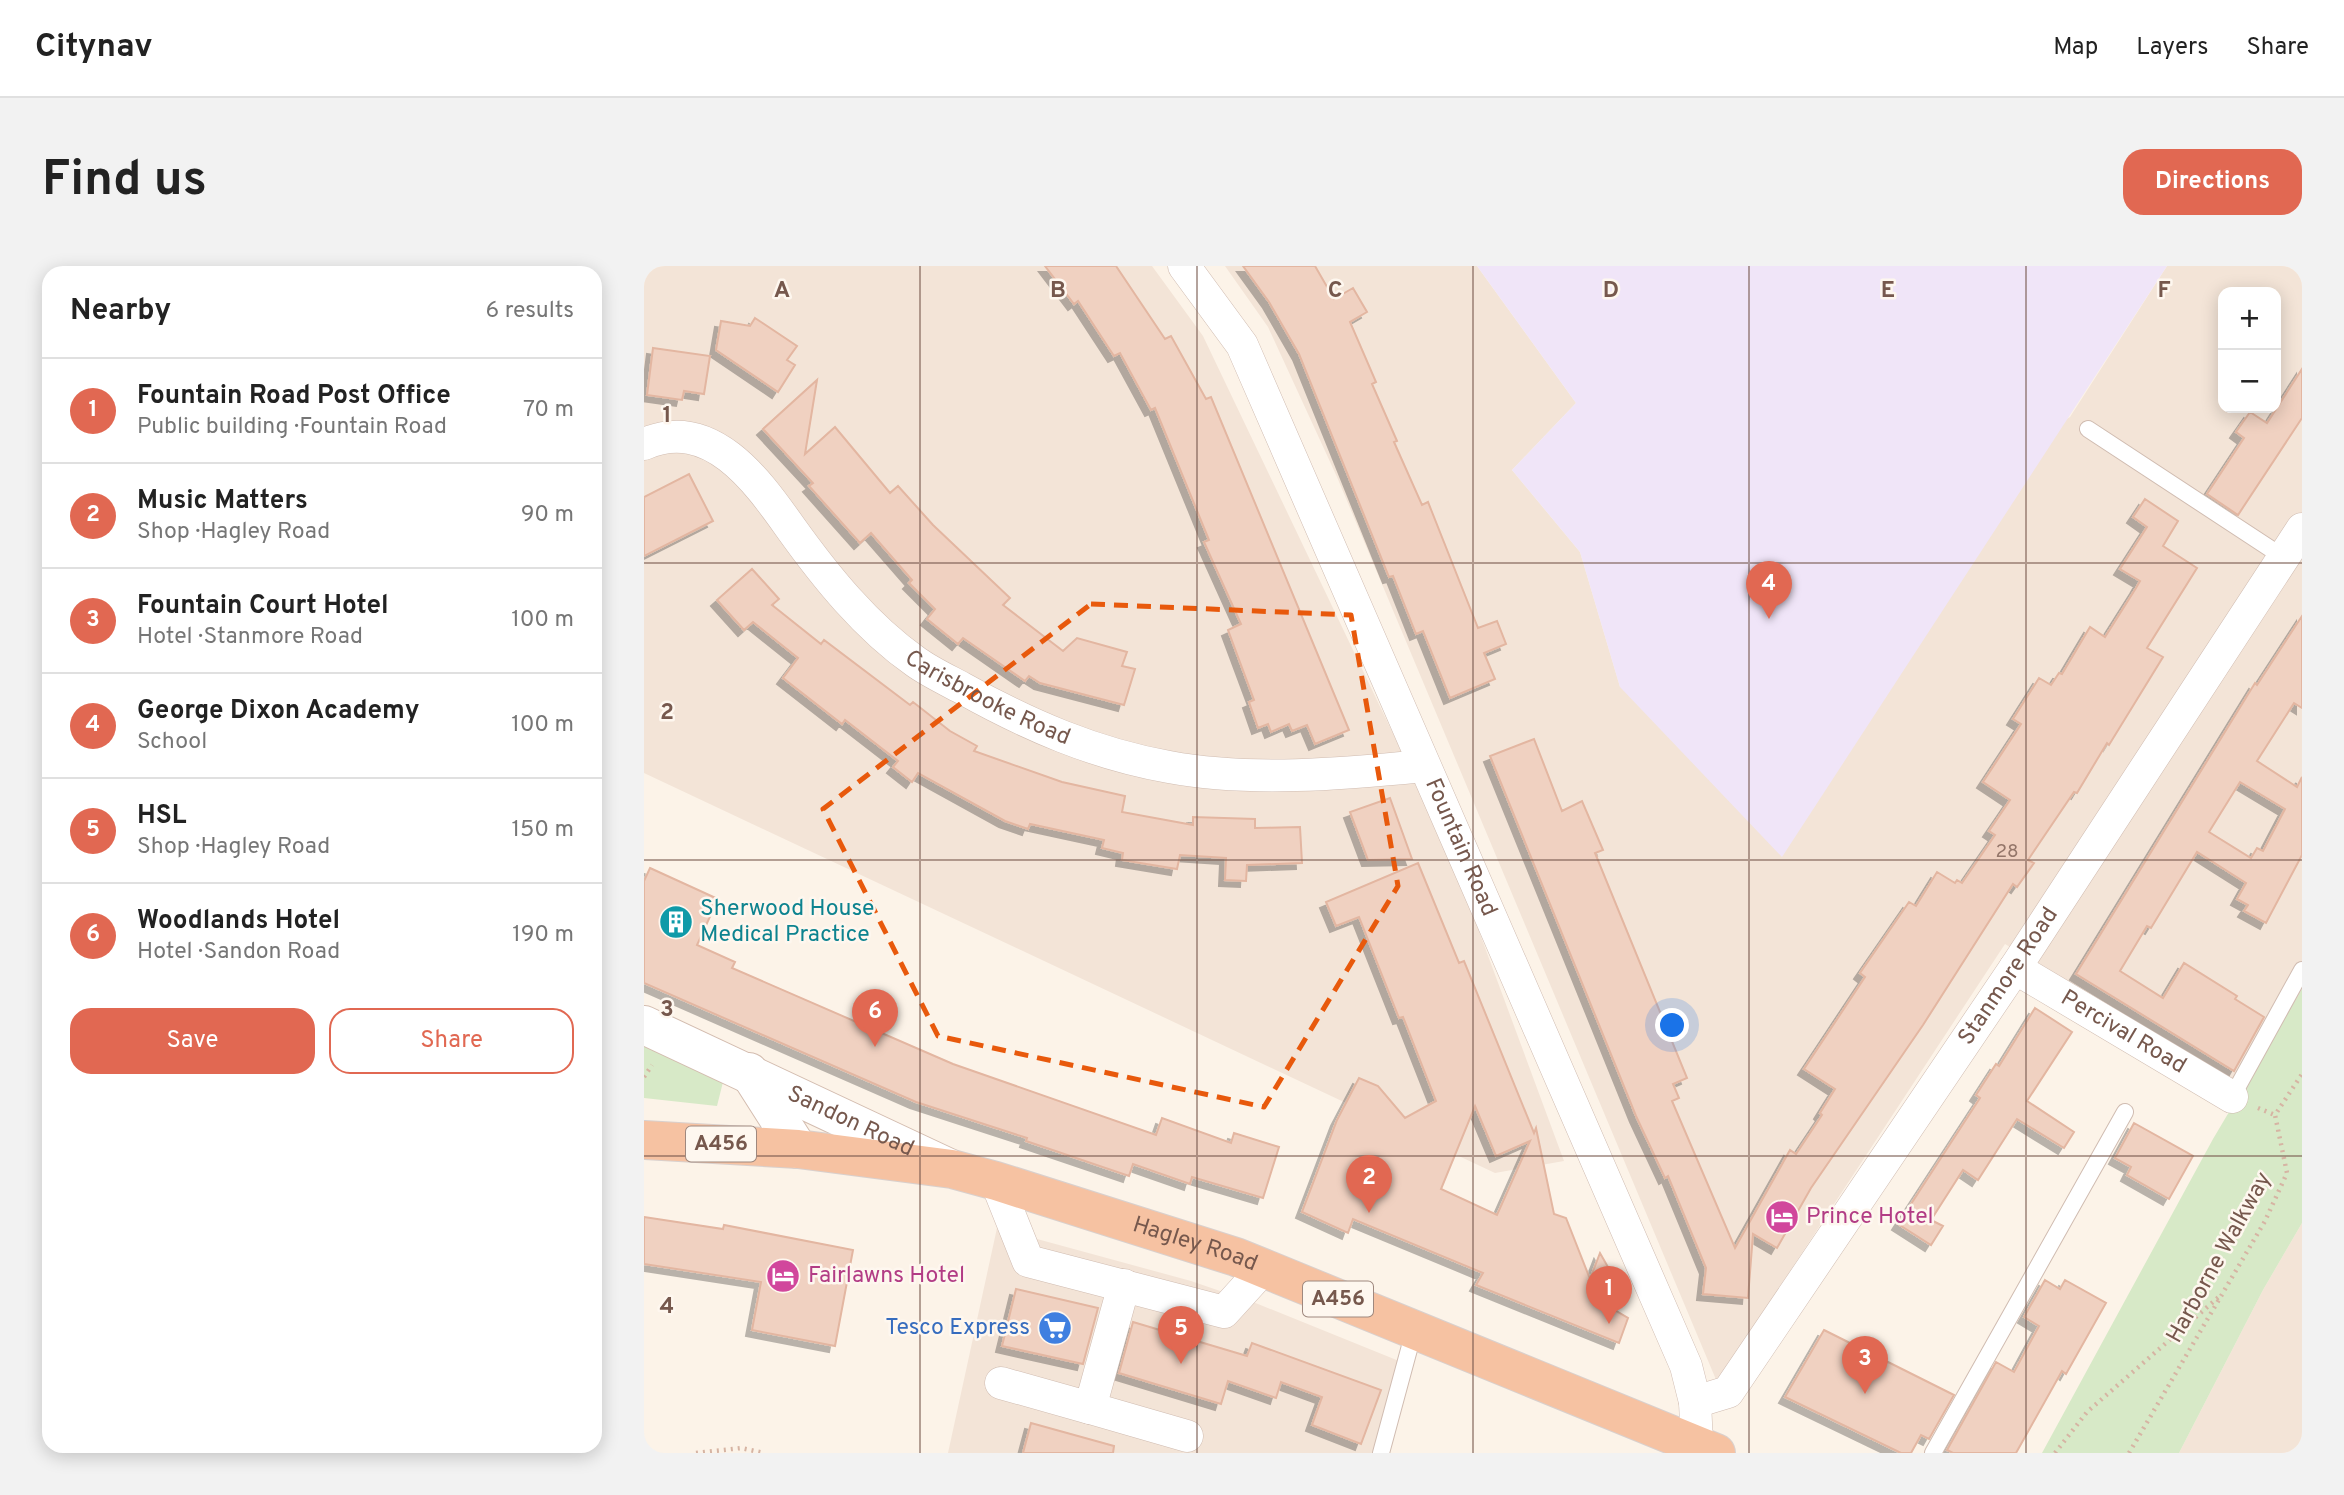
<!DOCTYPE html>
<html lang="en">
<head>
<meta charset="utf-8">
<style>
  body { margin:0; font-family:Overpass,sans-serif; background:#f2f2f2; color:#222 }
  .controls { position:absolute; right:21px; top:21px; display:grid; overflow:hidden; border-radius:14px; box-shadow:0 4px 18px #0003 }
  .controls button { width:63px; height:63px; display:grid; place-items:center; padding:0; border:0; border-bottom:2px solid #e0e0e0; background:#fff; color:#222; font:35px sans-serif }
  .you { position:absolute; left:1029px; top:760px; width:24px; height:24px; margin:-18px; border:5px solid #fff; border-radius:50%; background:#1a73e8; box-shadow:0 0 0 10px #1a73e833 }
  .badge { display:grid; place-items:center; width:46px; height:46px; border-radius:50%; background:#e16852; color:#fff; font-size:23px; font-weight:700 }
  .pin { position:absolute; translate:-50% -58px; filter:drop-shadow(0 2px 4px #0008) }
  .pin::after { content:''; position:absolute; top:37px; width:24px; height:21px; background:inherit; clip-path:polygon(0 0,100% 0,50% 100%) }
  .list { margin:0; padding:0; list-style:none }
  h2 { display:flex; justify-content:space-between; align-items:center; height:91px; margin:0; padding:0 28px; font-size:30px }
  h2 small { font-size:23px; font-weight:400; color:#767676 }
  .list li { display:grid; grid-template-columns:46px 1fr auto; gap:21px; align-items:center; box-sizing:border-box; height:105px; padding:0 28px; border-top:2px solid #e0e0e0 }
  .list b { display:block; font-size:26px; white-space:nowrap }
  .list p { margin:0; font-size:23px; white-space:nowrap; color:#767676 }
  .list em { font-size:23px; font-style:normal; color:#767676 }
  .actions { display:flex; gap:14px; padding:21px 28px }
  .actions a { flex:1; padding:16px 0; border:2px solid #e16852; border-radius:21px; text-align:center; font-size:24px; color:#e16852 }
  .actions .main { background:#e16852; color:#fff }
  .map { position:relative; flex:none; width:1658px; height:1187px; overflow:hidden; border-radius:21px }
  header { display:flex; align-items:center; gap:42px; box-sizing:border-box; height:98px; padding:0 35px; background:#fff; border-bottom:2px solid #e0e0e0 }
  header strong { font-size:33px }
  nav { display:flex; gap:38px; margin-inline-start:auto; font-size:24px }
  .intro { display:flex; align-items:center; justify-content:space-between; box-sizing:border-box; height:168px; padding:0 42px }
  h1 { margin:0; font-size:49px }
  .button { padding:18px 32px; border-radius:21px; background:#e16852; color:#fff; font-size:24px; font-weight:700 }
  main { display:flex; gap:42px; padding:0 42px }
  aside { flex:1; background:#fff; border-radius:21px; box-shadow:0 4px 18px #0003 }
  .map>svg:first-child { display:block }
</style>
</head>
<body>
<header>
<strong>Citynav</strong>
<nav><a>Map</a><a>Layers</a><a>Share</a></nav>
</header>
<div class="intro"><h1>Find us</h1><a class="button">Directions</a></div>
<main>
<aside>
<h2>Nearby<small>6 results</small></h2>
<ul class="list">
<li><span class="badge">1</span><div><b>Fountain Road Post Office</b><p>Public building · Fountain Road</p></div><em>70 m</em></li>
<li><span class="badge">2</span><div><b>Music Matters</b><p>Shop · Hagley Road</p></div><em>90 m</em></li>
<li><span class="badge">3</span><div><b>Fountain Court Hotel</b><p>Hotel · Stanmore Road</p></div><em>100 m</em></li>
<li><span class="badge">4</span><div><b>George Dixon Academy</b><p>School</p></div><em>100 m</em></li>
<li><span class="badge">5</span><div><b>HSL</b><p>Shop · Hagley Road</p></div><em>150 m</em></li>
<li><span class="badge">6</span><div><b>Woodlands Hotel</b><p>Hotel · Sandon Road</p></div><em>190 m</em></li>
</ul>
<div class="actions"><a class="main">Save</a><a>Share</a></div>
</aside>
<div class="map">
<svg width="1658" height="1187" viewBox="0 0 1658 1187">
  <defs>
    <filter id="shadow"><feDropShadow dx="-6" dy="6" stdDeviation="0" flood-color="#0004"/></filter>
  </defs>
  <rect width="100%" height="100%" fill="#fcf3e8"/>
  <path fill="#f3e4d7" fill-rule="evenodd" d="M 0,0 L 508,0 L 559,70 L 806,587 L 920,895 L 851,907 L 0,507 Z
    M 581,0 L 833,0 L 932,137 L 868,204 L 936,286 L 976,421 L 1426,151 L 1523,0 L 1658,0 L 1658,723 L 1601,821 L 1361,678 L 1073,1116 L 693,211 L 624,61 ZM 1579,26 L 1632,26 L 1632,142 L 1579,142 Z
    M 1658,957 L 1658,1187 L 1535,1187 L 1619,1024 Z
    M 353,962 L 547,1015 L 614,1038 L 755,1095 L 729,1187 L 304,1187 Z"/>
  <path fill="#f0e5f8" d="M 833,0 L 1523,0 L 1138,591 L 976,421 L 936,286 L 868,204 L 932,137 Z"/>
  <path fill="#d7e9c7" d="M 1658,723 L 1658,957 L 1619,1024 L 1535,1187 L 1398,1187 L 1569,873 Z
    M 0,780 L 79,816 L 73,840 L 0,832 Z"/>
  <path fill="#f0d1c1" stroke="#e3b6a1" stroke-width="2" fill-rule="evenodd" filter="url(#shadow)" d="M 401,0 L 472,0 L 521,73 L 527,70 L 562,133 L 567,131 L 705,464 L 671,478 L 663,459 L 648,465 L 645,458 L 627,466 L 624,458 L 614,462 L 605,436 L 610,434 L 584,364 L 597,358 L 560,276 L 565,274 L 511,142 L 507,144 L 476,87 L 470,90 L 434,35 L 430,38 Z
    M 599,0 L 671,0 L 690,33 L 709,22 L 723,46 L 706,56 L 732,116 L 728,118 L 753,175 L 750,176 L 778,239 L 784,236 L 834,362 L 853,355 L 862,378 L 840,387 L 851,413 L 806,432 L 779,365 L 772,368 L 749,310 L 745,311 L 655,88 L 625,36 Z
    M 111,52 L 153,80 L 143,94 L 151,99 L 134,126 L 72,84 L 77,55 L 106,60 Z
    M 9,82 L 66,90 L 60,128 L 40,125 L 38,134 L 3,129 Z
    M 1658,103 L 1658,152 L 1594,249 L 1563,228 L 1600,172 L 1592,166 L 1606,146 L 1623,157 Z
    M 173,114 L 161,188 L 191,161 L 246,227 L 254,220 L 289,259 L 366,332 L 359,339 L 419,385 L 433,372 L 483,386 L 478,400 L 491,403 L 480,439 L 396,417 L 385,410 L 381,415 L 319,372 L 314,378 L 283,353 L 291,343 L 265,317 L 268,314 L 227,267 L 216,277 L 165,220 L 169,217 L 119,163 Z
    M 45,208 L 69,255 L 0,290 L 0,231 Z
    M 1501,233 L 1534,255 L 1519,280 L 1553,302 L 1503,382 L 1519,391 L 1465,479 L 1463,477 L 1433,527 L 1430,526 L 1384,594 L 1390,597 L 1373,621 L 1369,618 L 1279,759 L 1167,922 L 1133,982 L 1109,968 L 1104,1032 L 1059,1028 L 1062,1002 L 1024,910 L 1021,912 L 992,850 L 846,490 L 890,473 L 918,545 L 938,535 L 959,584 L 951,587 L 1043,812 L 1029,818 L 1035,832 L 1028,835 L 1091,982 L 1146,884 L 1152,888 L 1178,849 L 1176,847 L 1191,823 L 1160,803 L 1221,711 L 1216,707 L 1265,636 L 1272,640 L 1293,606 L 1311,617 L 1313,614 L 1318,617 L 1351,569 L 1345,565 L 1366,534 L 1339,516 L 1377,458 L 1369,453 L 1395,412 L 1407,419 L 1415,407 L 1418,408 L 1446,361 L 1461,371 L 1492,322 L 1496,315 L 1476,303 L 1503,261 L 1489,251 Z
    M 108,303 L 135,333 L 128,339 L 177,378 L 180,374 L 266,439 L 269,436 L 306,465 L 333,480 L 330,485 L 418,516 L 481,530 L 478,546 L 549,559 L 549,551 L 611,553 L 611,562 L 656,561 L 658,597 L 603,599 L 602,615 L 581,614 L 582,592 L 536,589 L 533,603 L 478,594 L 479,587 L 458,582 L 460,574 L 386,558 L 384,563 L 361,555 L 274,507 L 268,516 L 249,501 L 254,495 L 201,454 L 198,458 L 139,412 L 154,392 L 109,356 L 100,364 L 73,334 Z
    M 1658,350 L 1658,442 L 1650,437 L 1613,495 L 1653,521 L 1658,511 L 1658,589 L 1622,657 L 1600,645 L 1604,639 L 1593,633 L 1602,617 L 1553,586 L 1507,662 L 1503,660 L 1476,705 L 1519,732 L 1540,697 L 1593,730 L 1591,733 L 1620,751 L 1590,805 L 1432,708 L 1611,417 L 1613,419 ZM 1596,516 L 1641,543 L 1619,585 L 1613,582 L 1607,592 L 1565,566 Z
    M 746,532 L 768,593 L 724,594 L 706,546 Z
    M 774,597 L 815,697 L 820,695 L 890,867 L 892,862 L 910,948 L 922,952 L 946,1013 L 956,987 L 973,1017 L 964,1040 L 984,1052 L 975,1077 L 832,1019 L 839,1007 L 709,953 L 704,967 L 658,946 L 693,854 L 715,812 L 734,820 L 761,852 L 792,835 L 759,751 L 755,752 L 715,651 L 692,660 L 682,636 ZM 831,840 L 852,890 L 886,875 L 853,949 L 797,923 Z
    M 6,602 L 74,633 L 53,679 L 91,696 L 88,702 L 309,798 L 512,869 L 518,852 L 587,877 L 590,867 L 635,881 L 619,932 L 548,911 L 546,918 L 489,898 L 485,910 L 382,875 L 383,872 L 272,836 L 0,717 L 0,615 Z
    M 1391,742 L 1428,766 L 1383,835 L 1430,866 L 1420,882 L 1373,853 L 1334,914 L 1319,904 L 1287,954 L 1299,960 L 1287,979 L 1254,958 L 1336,832 L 1332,829 L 1352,798 L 1355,800 Z
    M 1490,857 L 1549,890 L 1525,933 L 1483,909 L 1487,901 L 1471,892 Z
    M 0,951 L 79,963 L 80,959 L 209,984 L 191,1080 L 108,1064 L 117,1016 L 0,998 Z
    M 1401,1014 L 1416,1023 L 1421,1014 L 1462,1037 L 1422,1108 L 1418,1105 L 1372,1187 L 1309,1187 L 1303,1184 L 1352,1096 L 1370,1106 L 1395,1060 L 1380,1051 Z
    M 372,1023 L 454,1042 L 439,1098 L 358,1080 Z
    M 489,1056 L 603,1090 L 608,1077 L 737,1124 L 717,1178 L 668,1159 L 678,1131 L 637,1116 L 632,1132 L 584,1115 L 577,1138 L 475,1107 Z
    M 1180,1064 L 1310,1129 L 1285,1173 L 1277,1169 L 1267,1187 L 1257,1187 L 1141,1131 Z
    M 387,1157 L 470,1180 L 469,1187 L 379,1187 Z"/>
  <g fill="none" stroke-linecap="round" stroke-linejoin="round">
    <g stroke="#d0bcb1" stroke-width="18">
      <path id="service" d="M 1444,163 L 1639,291
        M 1588,831 L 1658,704
        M 737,1187 L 770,1065
        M 1289,1187 L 1481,846"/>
    </g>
    <g stroke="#d0bcb1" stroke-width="33">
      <g id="minor">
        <path id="s1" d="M 540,0 L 598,79 L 1042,1100 L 1051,1136 L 1053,1178"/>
        <path id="s2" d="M 0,178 C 66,149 112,213 146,261 C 181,310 222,361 272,396 C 286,406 303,414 318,422 C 384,459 451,488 525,501 C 605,516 699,508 779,500"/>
        <path id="s3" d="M 1371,702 L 1588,831"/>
        <path d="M 352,915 L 384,995 L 580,1046 L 620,1002"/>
        <path d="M 357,1117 L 446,1142 L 480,1019"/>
        <path id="s4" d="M 1051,1136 L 1084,1126 L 1371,702 L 1658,263"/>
        <path d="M 446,1142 L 543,1170"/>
      </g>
    </g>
    <g stroke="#d3bcaf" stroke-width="40">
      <g id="secondary">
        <path id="s5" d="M 0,759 L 305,902"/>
        <path d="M 105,806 L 154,883"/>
      </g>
    </g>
    <g stroke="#d9d0cd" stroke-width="40">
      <g id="trunk">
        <path id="s6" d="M 0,874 L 154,883 L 308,903 L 352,915 L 592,991 L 1072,1187"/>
      </g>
    </g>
    <path stroke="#d6b4a3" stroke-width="4.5" stroke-dasharray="2 5" stroke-linecap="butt" d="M 0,811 L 8,799
      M 1614,842 L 1631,849
      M 52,1187 L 97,1182 L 120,1187
      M 1411,1187 L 1443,1146 L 1577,1029
      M 1485,1187 L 1621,955 L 1643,907 L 1631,849 L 1658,808"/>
    <use href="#service" stroke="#fff" stroke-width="16"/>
    <use href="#minor" stroke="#fff" stroke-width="32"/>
    <use href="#secondary" stroke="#fff" stroke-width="38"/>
    <use href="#trunk" stroke="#f6c2a2" stroke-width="38"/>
  </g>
  <path fill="none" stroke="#e8590c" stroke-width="5" stroke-dasharray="14 9" stroke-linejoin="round" d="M 447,338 L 707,349 L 754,620 L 620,841 L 294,770 L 179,543 Z"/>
  <path fill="none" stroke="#76584d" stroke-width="2" stroke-opacity="0.55" d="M 276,0 L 276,1187M 553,0 L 553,1187M 829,0 L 829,1187M 1105,0 L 1105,1187M 1382,0 L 1382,1187M 0,297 L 1658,297M 0,594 L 1658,594M 0,890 L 1658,890"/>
  <defs>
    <g id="building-disc" transform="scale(1.75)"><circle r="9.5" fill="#0f9aa8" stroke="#fef7ef"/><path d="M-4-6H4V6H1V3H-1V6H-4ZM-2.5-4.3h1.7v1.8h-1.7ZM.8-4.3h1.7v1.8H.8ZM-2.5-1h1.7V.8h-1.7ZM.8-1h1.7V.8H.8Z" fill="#fff"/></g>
    <g id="hotel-disc" transform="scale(1.75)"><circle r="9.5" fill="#d1479c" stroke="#fef7ef"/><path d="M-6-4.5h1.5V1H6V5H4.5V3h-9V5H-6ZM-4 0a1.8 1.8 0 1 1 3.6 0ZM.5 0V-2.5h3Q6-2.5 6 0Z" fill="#fff"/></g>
    <g id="supermarket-disc" transform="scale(1.75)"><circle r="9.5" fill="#3f7fe0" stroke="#fef7ef"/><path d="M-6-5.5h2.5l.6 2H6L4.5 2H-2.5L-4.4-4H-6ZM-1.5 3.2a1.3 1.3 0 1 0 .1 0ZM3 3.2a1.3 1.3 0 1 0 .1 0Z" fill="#fff"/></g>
  </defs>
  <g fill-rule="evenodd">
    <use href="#building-disc" x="32" y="656"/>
    <use href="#hotel-disc" x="1138" y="951"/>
    <use href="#hotel-disc" x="139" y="1010"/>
    <use href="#supermarket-disc" x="411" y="1062"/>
  </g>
  <g text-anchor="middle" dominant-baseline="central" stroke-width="5" stroke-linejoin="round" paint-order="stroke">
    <g font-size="19" fill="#94766a">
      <text x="1363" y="586">28</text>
    </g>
    <g fill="#fef7ef" stroke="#9f887e" stroke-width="2">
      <rect x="42" y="860.5" width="70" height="35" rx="5"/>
      <rect x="659" y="1015.5" width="70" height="35" rx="5"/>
    </g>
    <g font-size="21" font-weight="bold" fill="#76584d">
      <text x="77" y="878">A456</text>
      <text x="694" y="1033">A456</text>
    </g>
    <g font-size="23" fill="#76584d" stroke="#fef7ef">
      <text stroke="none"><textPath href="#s2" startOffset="450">Carisbrooke Road</textPath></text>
      <text stroke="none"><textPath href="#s1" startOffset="646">Fountain Road</textPath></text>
      <text stroke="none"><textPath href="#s4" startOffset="536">Stanmore Road</textPath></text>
      <text stroke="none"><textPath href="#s3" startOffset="126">Percival Road</textPath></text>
      <text stroke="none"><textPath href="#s5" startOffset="228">Sandon Road</textPath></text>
      <text stroke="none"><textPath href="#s6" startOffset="564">Hagley Road</textPath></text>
      <text transform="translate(1576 992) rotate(-61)">Harborne Walkway</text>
    </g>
    <g font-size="23" fill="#0d838f" stroke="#fef7ef" text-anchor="start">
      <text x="56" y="643">Sherwood House<tspan x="56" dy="26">Medical Practice</tspan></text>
    </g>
    <g font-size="23" fill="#b23c85" stroke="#fef7ef" text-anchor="start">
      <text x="1162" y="951">Prince Hotel</text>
      <text x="164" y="1010">Fairlawns Hotel</text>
    </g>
    <g font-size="23" fill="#366cbe" stroke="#fef7ef" text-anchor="end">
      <text x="386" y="1062">Tesco Express</text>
    </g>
  </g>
  <g font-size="23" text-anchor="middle" font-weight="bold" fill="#76584d" stroke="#fef7ef" stroke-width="5" stroke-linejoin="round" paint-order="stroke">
    <text x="138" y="31">A</text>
    <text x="414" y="31">B</text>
    <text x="691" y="31">C</text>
    <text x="967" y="31">D</text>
    <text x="1244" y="31">E</text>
    <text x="1520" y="31">F</text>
    <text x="23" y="156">1</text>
    <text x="23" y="453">2</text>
    <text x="23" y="750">3</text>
    <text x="23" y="1047">4</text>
  </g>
</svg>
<div class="controls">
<button>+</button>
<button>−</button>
</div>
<div class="you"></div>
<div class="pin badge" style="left:965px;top:1058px">1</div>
<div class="pin badge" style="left:725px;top:947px">2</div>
<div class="pin badge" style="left:1221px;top:1128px">3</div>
<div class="pin badge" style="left:1125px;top:353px">4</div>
<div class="pin badge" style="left:537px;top:1098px">5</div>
<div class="pin badge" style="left:231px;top:781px">6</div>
</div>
</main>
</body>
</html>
